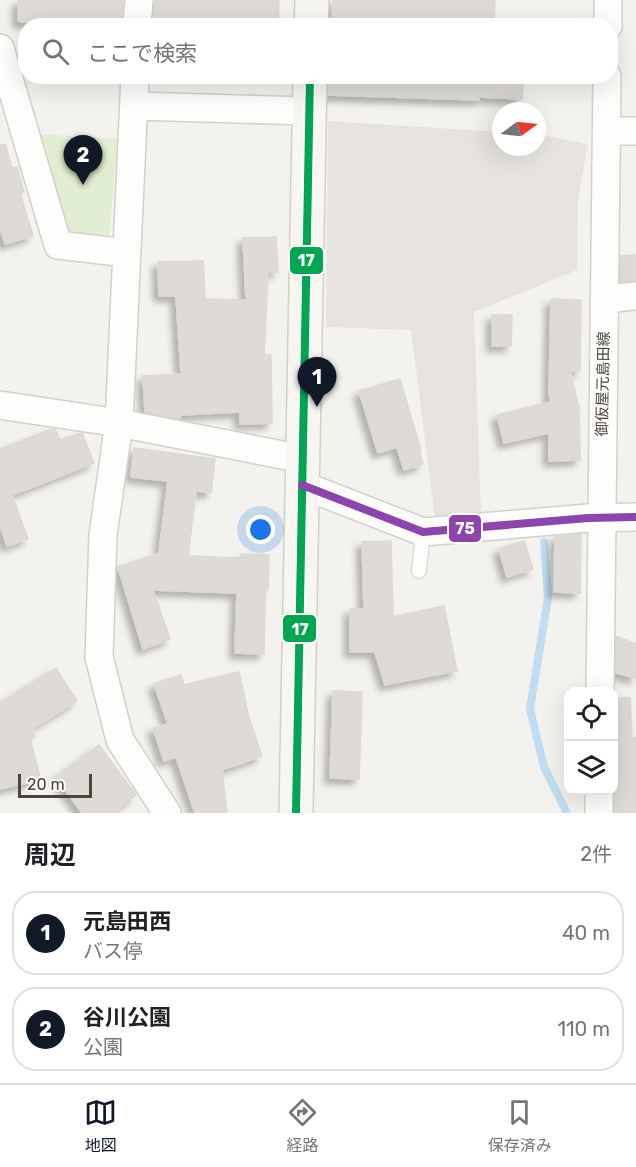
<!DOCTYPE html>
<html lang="ja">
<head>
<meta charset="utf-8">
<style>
  body { margin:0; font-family:Rubik,"Noto Sans JP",sans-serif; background:#f2f2f2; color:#202124 }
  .controls { position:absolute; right:18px; bottom:18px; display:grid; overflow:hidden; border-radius:12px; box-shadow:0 6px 24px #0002 }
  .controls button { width:54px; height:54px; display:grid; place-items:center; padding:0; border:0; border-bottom:2px solid #e0e0e0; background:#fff; color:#202124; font:30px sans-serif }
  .compass { position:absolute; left:492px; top:102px; width:54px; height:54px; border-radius:50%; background:#fff; box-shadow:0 6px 24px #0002; rotate:75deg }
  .scale { position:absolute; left:18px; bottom:15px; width:74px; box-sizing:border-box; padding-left:6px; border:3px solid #4b4439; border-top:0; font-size:16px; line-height:21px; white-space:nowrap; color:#4b4439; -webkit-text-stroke:4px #fff; paint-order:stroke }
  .you { position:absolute; left:261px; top:530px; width:21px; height:21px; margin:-15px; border:4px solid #fff; border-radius:50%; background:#1a73e8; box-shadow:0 0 0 9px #1a73e833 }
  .badge { display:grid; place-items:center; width:39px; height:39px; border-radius:50%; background:#111827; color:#fff; font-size:20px; font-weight:700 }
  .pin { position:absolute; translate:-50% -50px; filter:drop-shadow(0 2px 3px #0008) }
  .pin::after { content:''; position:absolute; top:32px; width:21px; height:18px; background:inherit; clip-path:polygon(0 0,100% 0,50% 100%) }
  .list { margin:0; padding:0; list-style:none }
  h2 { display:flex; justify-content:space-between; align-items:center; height:78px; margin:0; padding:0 24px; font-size:26px }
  h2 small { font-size:20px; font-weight:400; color:#757577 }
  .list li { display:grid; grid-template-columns:39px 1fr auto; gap:18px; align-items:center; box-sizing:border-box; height:84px; margin:0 12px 12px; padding:0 12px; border:2px solid #e0e0e0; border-radius:24px }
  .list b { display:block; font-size:22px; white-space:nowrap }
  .list p { margin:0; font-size:20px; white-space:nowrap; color:#757577 }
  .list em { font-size:20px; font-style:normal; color:#757577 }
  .icon { flex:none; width:33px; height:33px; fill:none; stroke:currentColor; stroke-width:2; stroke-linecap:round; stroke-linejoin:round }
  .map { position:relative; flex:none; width:636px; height:813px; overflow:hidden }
  .search { position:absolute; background:#fff; box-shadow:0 6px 24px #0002; left:18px; right:18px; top:18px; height:66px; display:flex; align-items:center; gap:15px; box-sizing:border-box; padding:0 21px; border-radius:24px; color:#757577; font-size:22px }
  .sheet { height:270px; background:#fff }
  nav { display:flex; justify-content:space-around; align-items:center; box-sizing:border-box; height:84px; border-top:2px solid #e0e0e0; background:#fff; font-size:16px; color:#757577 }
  nav a { display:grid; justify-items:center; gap:3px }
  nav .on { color:#111827 }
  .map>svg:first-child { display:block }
</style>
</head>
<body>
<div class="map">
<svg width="636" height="813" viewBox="0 0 636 813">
  <defs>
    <filter id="shadow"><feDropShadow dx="-5.5" dy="5.5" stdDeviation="3" flood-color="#0004"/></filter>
  </defs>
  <rect width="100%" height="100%" fill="#f4f2ee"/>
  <path fill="#e1eecf" d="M 37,134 L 118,139 L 109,237 L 64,231 Z"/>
  <path fill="#e6e3df" d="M 328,121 L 501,132 L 501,147 L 537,147 L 537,134 L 588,144 L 578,201 L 577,270 L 474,312 L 481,514 L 435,519 L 411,330 L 326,327 Z"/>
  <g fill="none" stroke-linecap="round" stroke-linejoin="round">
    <path stroke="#c0ddf1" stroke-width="8" d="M 544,542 L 548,597 L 530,709 L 544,767 L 567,813"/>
  </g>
  <path fill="#dedbd6" stroke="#dcd9d4" stroke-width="1.5" filter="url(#shadow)" d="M 18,0 L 123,0 L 121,26 L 21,22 L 18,21 Z
    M 155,0 L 279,0 L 278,26 L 153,26 Z
    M 333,0 L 495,0 L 493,26 L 331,26 Z
    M 329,76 L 482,76 L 482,79 L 523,82 L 522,99 L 479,97 L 479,100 L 328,95 Z
    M 5,144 L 12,168 L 17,167 L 24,192 L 20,193 L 33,236 L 5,244 L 0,228 L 0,145 Z
    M 276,237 L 278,272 L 268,273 L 264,355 L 271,355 L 272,423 L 240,424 L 240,412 L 180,415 L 179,419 L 145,412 L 143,376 L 181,374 L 176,296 L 159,296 L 158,262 L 203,261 L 205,299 L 246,300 L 243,238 Z
    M 636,255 L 636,280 L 620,282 L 621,256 Z
    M 551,299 L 581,300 L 580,371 L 570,371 L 579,408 L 580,460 L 549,461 L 549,433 L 504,443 L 497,415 L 551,402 L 549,395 Z
    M 492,315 L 512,315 L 511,346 L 492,346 Z
    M 400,379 L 421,451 L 419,451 L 423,464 L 404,470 L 397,447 L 378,453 L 359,391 Z
    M 52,429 L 55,429 L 60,440 L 82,433 L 94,463 L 12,495 L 28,539 L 7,546 L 0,526 L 0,449 Z
    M 134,448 L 215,459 L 211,493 L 196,491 L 188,556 L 241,558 L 241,554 L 269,555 L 268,590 L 265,590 L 264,654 L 235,653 L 237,593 L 153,590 L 170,639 L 143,649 L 118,567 L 159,553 L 168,481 L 131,477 Z
    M 581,534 L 580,593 L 554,592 L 555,537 Z
    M 391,541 L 393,617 L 444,606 L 457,671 L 385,685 L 375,652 L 350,652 L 350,609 L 364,609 L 362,542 Z
    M 524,541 L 533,569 L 507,577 L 499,549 Z
    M 616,636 L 636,644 L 636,678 L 616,673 Z
    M 56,668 L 77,701 L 33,728 L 35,738 L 30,739 L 41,780 L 0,789 L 0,703 Z
    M 239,672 L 249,718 L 262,756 L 222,770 L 227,813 L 195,813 L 176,757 L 164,761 L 153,728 L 168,724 L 154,684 L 181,675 L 184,685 Z
    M 333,691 L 362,692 L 359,779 L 330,778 Z
    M 619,698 L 630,698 L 632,738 L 636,738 L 636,813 L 615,813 L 614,753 Z
    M 99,745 L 136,795 L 112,813 L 82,813 L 56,777 Z"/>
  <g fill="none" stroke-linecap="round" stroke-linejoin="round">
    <g stroke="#d2d0cb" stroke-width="16">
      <path id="lane" d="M 419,571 L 423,532"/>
    </g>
    <g stroke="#d2d0cb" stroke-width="30">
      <path id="street" d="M 137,26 L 139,0
        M 608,26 L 608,0
        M 0,48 L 58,245 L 127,253
        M 135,76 L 119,423 L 103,535 L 99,657 L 120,740 L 167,813
        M 134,106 L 310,111
        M 607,131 L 636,131
        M 604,299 L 636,296
        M 0,405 L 119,423 L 303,459
        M 302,485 L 423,532 L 588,518 L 636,517
        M 600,692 L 607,76
        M 599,813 L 599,790"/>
    </g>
    <g stroke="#d3cfc5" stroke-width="36">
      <path id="secondary" d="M 311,26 L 312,0
        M 296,813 L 310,76"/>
    </g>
    <use href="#lane" stroke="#fdfdfc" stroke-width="14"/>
    <use href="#street" stroke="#fdfdfc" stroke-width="27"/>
    <use href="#secondary" stroke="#f7f6f1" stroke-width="33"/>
    <g stroke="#fff" stroke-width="12">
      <path id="bus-1" d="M 296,813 L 310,76"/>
    </g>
    <g stroke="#fff" stroke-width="12">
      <path id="bus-2" d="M 302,485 L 423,532 L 588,518 L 636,517"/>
    </g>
    <use href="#bus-1" stroke="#00a651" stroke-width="8"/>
    <use href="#bus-2" stroke="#8e44ad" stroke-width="8"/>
  </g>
  <g text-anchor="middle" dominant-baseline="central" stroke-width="4.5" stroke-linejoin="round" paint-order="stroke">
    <g font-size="15" fill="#4b4439" stroke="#fff">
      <text transform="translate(603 384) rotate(-89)">御仮屋元島田線</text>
    </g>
  </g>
  <g stroke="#fff" stroke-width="2">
    <rect x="289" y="246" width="35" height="29" rx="6" fill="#00a651"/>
    <rect x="448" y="514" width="34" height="29" rx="6" fill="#8e44ad"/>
    <rect x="282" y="614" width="35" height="29" rx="6" fill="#00a651"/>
  </g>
  <g font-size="16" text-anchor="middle" font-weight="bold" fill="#fff">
    <text x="306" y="266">17</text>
    <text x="465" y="534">75</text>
    <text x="300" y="635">17</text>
  </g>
</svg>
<div class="controls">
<button><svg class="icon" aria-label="locate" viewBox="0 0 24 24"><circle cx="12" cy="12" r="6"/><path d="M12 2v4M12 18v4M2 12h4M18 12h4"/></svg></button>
<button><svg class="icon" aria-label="layers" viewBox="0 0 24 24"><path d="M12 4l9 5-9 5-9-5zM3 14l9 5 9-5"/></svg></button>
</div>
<svg class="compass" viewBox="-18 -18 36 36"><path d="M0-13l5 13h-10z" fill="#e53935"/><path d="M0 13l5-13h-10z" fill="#757577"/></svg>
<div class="scale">20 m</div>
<div class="you"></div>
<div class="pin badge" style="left:317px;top:407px">1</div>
<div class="pin badge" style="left:83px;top:185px">2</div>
<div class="search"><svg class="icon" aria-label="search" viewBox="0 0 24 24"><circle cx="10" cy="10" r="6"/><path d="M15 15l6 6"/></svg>ここで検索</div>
</div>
<section class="sheet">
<h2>周辺<small>2件</small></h2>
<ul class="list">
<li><span class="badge">1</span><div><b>元島田西</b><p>バス停</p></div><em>40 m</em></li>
<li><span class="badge">2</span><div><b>谷川公園</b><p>公園</p></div><em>110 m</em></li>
</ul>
</section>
<nav>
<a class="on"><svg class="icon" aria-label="map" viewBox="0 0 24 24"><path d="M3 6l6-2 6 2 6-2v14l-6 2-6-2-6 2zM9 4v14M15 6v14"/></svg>地図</a>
<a><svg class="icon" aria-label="directions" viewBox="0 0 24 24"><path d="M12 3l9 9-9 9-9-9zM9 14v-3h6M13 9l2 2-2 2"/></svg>経路</a>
<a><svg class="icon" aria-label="saved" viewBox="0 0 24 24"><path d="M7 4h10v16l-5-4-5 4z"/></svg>保存済み</a>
</nav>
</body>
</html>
